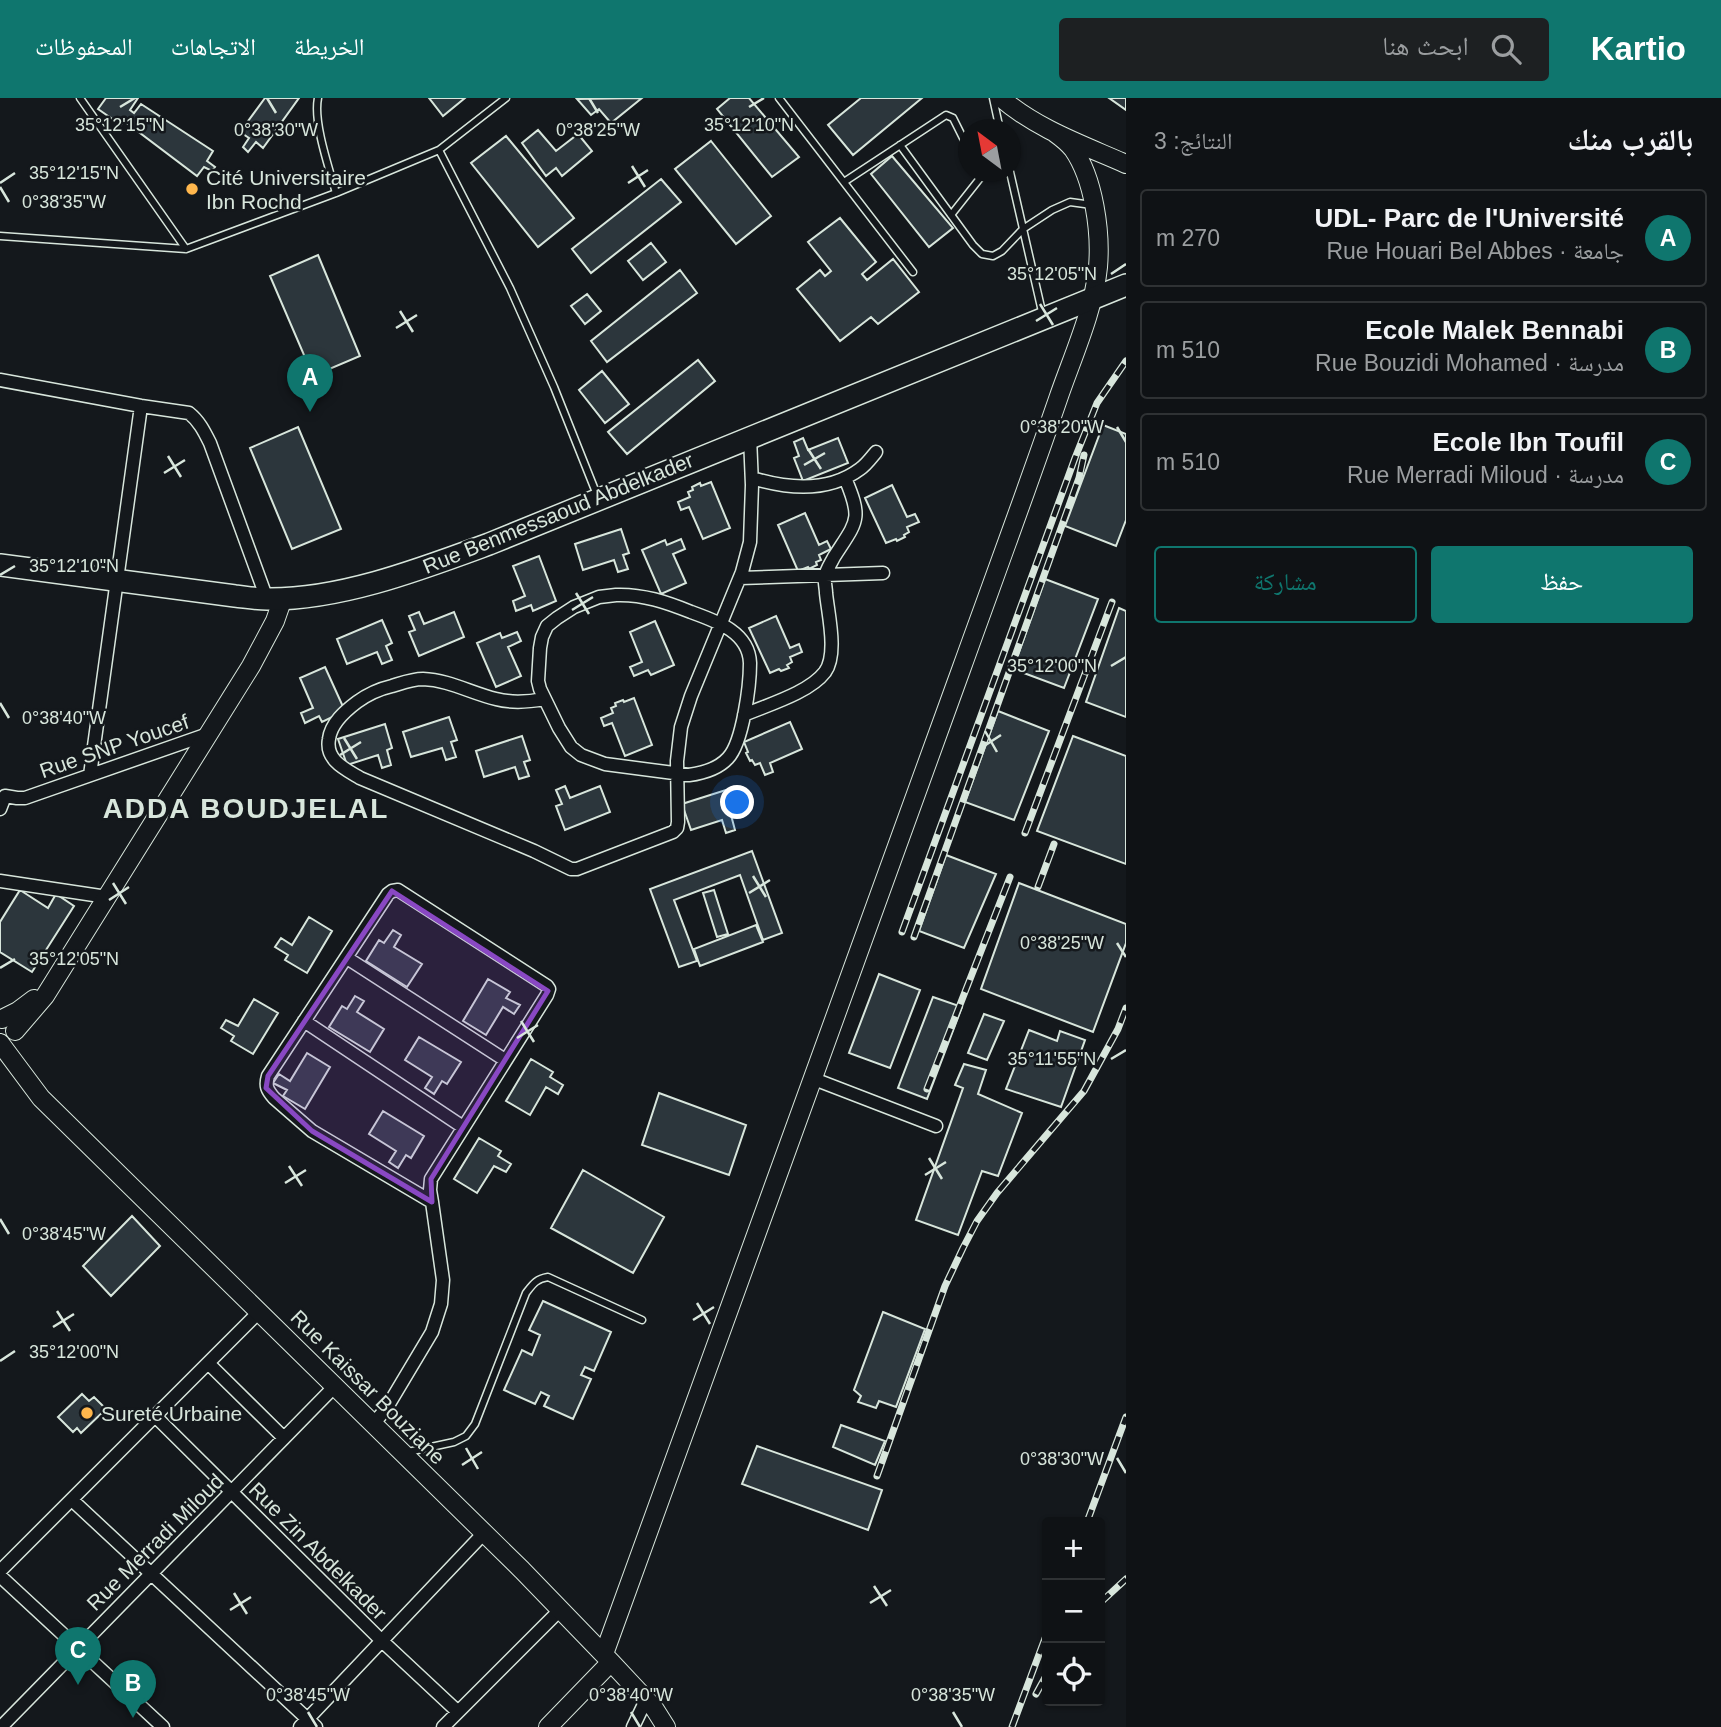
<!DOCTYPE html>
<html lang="ar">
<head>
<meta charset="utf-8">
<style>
  body { margin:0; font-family:Arial,"Noto Naskh Arabic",sans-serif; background:#1d2022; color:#f1f3f6; direction:rtl }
  .controls { position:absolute; right:21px; bottom:21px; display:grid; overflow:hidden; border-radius:7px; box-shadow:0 2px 5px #0004 }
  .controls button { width:63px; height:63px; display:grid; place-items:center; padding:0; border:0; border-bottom:2px solid #2f3234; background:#0f1215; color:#f1f3f6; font:35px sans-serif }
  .compass { position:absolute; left:958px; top:21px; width:63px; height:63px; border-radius:50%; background:#0f1215; box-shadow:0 2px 5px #0004; rotate:328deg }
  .you { position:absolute; left:738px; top:705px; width:24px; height:24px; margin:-18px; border:5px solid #fff; border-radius:50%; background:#1a73e8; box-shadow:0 0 0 10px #1a73e833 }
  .badge { display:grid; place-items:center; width:46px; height:46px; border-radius:50%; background:#0f766e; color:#fff; font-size:23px; font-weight:700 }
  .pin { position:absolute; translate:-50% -58px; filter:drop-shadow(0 2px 4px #0008) }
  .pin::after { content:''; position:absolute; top:37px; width:24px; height:21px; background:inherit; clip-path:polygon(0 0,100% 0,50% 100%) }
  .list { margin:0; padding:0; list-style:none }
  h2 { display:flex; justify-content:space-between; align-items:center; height:91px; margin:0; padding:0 28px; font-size:30px }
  h2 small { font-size:23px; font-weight:400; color:#9b9ea0 }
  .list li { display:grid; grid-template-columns:46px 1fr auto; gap:21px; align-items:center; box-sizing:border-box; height:98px; margin:0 14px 14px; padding:0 14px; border:2px solid #2f3234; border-radius:7px }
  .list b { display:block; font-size:26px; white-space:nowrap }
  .list p { margin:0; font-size:23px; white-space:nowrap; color:#9b9ea0 }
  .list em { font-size:23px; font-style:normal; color:#9b9ea0 }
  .actions { display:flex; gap:14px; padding:21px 28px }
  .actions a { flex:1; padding:16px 0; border:2px solid #0f766e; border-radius:7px; text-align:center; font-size:24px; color:#0f766e }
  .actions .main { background:#0f766e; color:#fff }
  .icon { flex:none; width:38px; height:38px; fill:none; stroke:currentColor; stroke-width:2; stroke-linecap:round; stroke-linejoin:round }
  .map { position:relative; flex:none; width:1126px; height:1629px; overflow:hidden; direction:ltr }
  header { display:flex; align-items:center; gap:42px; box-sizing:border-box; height:98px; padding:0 35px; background:#0f766e; color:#fff }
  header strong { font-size:33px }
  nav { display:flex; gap:38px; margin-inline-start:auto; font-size:24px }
  .search { width:490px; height:63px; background:#1d2022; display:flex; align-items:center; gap:18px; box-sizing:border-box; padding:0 24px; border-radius:7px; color:#9b9ea0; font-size:26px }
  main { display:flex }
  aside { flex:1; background:#0f1215 }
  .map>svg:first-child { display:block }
</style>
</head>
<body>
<header>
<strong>Kartio</strong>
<div class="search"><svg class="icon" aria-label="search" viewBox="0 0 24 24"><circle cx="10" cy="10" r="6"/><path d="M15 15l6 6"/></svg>ابحث هنا</div>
<nav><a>الخريطة</a><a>الاتجاهات</a><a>المحفوظات</a></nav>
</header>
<main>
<aside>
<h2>بالقرب منك<small>النتائج: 3</small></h2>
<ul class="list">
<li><span class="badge">A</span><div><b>UDL- Parc de l'Université</b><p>جامعة · Rue Houari Bel Abbes</p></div><em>270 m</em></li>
<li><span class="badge">B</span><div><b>Ecole Malek Bennabi</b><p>مدرسة · Rue Bouzidi Mohamed</p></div><em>510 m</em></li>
<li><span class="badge">C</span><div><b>Ecole Ibn Toufil</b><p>مدرسة · Rue Merradi Miloud</p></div><em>510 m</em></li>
</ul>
<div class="actions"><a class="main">حفظ</a><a>مشاركة</a></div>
</aside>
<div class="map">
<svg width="1126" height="1629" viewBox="0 0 1126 1629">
  <rect width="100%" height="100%" fill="#14181c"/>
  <path fill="#2c363c" stroke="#d8e6dc" stroke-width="2" d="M 106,0 L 138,0 L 130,12 L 134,15 L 141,6 L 213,53 L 207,63 L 215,69 L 212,73 L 204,69 L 197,78 L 124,23 L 121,27 L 98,11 Z
    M 265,0 L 299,0 L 263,50 L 256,44 L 248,54 L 243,49 L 249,40 L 240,34 Z
    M 429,0 L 465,0 L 443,18 Z
    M 642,0 L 611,25 L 599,11 L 591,17 L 577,1 Z
    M 730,0 L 749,0 L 799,59 L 772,79 L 717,11 Z
    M 861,0 L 922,0 L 853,57 L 828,27 Z
    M 1109,0 L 1126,0 L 1126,12 Z
    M 538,32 L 556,53 L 578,36 L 592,53 L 562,78 L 556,70 L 546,78 L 522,45 Z
    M 506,38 L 574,120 L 538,149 L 471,65 Z
    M 711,43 L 771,118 L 736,146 L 675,71 Z
    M 892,58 L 953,130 L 929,149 L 871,76 Z
    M 661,81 L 681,104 L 591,175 L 572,151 Z
    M 840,120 L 876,164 L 862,176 L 867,182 L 893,161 L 919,194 L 878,226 L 871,219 L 840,243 L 797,191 L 820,172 L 825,178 L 831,173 L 808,144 Z
    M 651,145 L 666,164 L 643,182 L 628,163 Z
    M 318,157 L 360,258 L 313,278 L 270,178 Z
    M 680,172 L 697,195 L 607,264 L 591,243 Z
    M 587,196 L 601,213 L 585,226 L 571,208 Z
    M 698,262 L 715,283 L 627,356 L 608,334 Z
    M 602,273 L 629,306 L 605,325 L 579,292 Z
    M 1103,327 L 1126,336 L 1126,422 L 1116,448 L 1065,428 Z
    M 298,329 L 341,431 L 292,451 L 250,350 Z
    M 803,340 L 808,352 L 838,340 L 848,365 L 803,383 L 794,360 L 799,358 L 794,344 Z
    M 711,384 L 730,430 L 703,441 L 689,409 L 681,412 L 678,404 L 690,399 L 688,394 L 693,392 L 692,389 L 700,385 L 701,388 Z
    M 892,387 L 907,419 L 915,416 L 919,424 L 907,429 L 909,434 L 904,437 L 905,439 L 897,443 L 896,441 L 886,445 L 865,400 Z
    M 805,415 L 819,447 L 827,443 L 831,451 L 819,457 L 821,462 L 816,464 L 817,467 L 809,471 L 808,469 L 798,473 L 778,427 Z
    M 621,431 L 629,455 L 623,457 L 628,471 L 618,474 L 614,462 L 583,472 L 575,446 Z
    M 681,441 L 685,451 L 673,456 L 686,485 L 661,496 L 642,452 L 665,442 L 667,447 Z
    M 539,458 L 556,503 L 533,513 L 531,507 L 516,513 L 513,503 L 525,498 L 513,468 Z
    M 1045,481 L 1098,501 L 1064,590 L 1013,571 Z
    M 1119,510 L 1126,513 L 1126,619 L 1086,604 Z
    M 419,514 L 424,526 L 454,514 L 464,539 L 419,558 L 409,534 L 415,532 L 409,518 Z
    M 776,518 L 790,550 L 799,546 L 802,554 L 790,559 L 792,564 L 787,567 L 789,570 L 781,573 L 779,571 L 770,575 L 749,530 Z
    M 382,522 L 392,545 L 386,548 L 392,562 L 382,566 L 377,554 L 347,566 L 337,541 Z
    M 655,523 L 674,567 L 651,577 L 648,572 L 634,578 L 630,569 L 642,564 L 630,534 Z
    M 517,534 L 521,543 L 508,549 L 521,578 L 496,589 L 477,545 L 500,535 L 502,540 Z
    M 325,569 L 345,613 L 322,624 L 319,618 L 305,625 L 301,615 L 313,610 L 300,580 Z
    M 634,600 L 652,647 L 625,658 L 612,625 L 604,628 L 601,620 L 613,615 L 611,610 L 616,608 L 615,605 L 623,602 L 624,604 Z
    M 998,613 L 1049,633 L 1014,722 L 965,704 Z
    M 449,619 L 457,642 L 451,644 L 456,659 L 446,662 L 442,650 L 411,659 L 403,634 Z
    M 790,624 L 802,651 L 770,665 L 773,674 L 765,677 L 760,665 L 755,667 L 752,662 L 750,663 L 746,655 L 748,654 L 744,644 Z
    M 385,626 L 392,650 L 387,652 L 391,667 L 382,670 L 378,657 L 347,667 L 338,641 Z
    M 522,638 L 530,662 L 524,664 L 529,678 L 519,681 L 515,669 L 484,679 L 476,653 Z
    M 1073,638 L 1126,658 L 1126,766 L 1037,733 Z
    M 565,688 L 570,700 L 600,688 L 610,714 L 565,732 L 556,708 L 562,706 L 556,692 Z
    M 729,691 L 736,715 L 731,717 L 735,732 L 726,735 L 722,722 L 691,732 L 682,706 Z
    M 752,753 L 782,835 L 763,842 L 740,777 L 674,802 L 697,863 L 679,869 L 650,791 Z
    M 946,757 L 996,776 L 964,850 L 919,833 Z
    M 1019,785 L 1126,826 L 1126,845 L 1093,934 L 981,891 Z
    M 20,792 L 48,810 L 56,796 L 74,808 L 32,874 L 0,854 L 0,824 Z
    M 714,792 L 728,836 L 717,839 L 703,795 Z
    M 309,819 L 332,833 L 307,875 L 285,862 L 288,857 L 275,849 L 281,840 L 292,847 Z
    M 756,827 L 763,844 L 700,868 L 694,851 Z
    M 393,832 L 401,837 L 394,849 L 422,866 L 407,889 L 366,863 L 379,842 L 384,845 Z
    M 879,876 L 920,892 L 890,970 L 849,955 Z
    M 488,881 L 510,894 L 506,900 L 520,907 L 514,916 L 503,909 L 486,937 L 463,923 Z
    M 355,898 L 364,903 L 357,914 L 384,931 L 370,954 L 329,929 L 342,908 L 347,911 Z
    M 933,899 L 962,909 L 927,1001 L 898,990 Z
    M 254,901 L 278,915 L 253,956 L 231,943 L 234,938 L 221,930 L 226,922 L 238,928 Z
    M 984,916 L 1004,923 L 987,962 L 968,955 Z
    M 1029,932 L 1057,943 L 1060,933 L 1085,942 L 1061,1009 L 1006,991 Z
    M 419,939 L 461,964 L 447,986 L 442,983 L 434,996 L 425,990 L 432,979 L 405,962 Z
    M 307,955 L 330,969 L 305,1011 L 283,998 L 287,992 L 273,985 L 279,976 L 290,983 Z
    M 531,961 L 553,974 L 550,979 L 563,987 L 558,996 L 546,989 L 530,1017 L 506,1003 Z
    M 964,966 L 986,972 L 978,996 L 1022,1015 L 998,1078 L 982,1073 L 958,1137 L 916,1122 L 963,990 L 955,987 Z
    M 659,995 L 746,1027 L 729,1077 L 642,1047 Z
    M 383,1013 L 424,1038 L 411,1060 L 406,1057 L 398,1070 L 389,1064 L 396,1053 L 369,1036 Z
    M 479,1040 L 501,1053 L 498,1058 L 511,1066 L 506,1074 L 494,1068 L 477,1095 L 454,1081 Z
    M 583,1072 L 664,1119 L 633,1175 L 551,1130 Z
    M 132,1118 L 160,1148 L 111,1198 L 83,1168 Z
    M 543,1203 L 611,1234 L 594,1273 L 585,1269 L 581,1277 L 591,1281 L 573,1321 L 544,1308 L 549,1298 L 541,1294 L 535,1306 L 504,1292 L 522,1252 L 532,1257 L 540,1237 L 529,1232 Z
    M 883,1214 L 925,1231 L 896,1309 L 879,1303 L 876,1310 L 858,1304 L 861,1298 L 854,1292 Z
    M 82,1296 L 89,1303 L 94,1299 L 106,1311 L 81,1335 L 77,1330 L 73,1334 L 58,1319 Z
    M 841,1327 L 885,1343 L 875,1367 L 833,1349 Z
    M 757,1348 L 882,1392 L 868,1432 L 742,1386 Z"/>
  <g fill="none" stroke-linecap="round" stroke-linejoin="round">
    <g stroke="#d8e6dc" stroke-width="9">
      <path id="lane" d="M 80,0 L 186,151
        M 318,0 C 313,24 329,70 336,95
        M 779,0 L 913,174
        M 993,0 L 1000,32
        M 900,47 L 973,147 L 982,156 L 993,158 L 1002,153 L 1023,131 L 1052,112 L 1070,104 L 1092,107
        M 439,52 L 506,0
        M 1010,74 L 1043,218
        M 844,84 L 946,17 L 953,20 L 968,50
        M 951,117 L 981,79 L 981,74
        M 0,138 L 186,151 L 336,95 L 439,52 L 510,190 L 554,289 L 597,397
        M 408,1354 L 454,1344 L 466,1338 L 475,1326 L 526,1195 C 533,1186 536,1181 548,1179 L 642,1222"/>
    </g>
    <g stroke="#d8e6dc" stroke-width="15">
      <path id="street" d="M 0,282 L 141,308 L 189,315 C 199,323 204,333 210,345 L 267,501
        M 752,380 C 788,391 828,395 860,371 C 866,367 871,360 876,354
        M 740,480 L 883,475
        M 616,497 C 643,496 666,504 691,514 C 716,523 749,534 750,565 C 750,587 743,644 728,660 C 718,671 704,675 689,677 L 605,666 L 581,657 L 571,649 L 559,630 L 540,591 L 538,583 L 540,550 L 542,539 L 547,528 L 557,520 L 574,509 L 599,499 Z
        M 544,601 C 528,604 511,605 496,601 C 471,595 449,582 423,581 C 412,581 402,585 392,588 C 379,591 368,596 357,604 C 345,613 331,625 329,641 C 325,662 345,671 360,680 L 534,753 L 571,771 L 577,771 L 673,734 L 677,730 L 678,724 L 677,663 L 681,629 L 691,598 L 742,474 L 750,444 L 752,387 L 750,339
        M 744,617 C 767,607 809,595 825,574 C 838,556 828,516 826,495 C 826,490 824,483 825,479 C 826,472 831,465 834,459 C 857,423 863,422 845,380
        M 90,677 L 141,308
        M 0,711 L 5,698 L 17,700 L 25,700 L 208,636
        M 0,783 L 107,799
        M 347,860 L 505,962
        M 304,923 L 463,1029
        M 814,981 L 936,1028
        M 208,1265 L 284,1340
        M 155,1318 L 382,1543 L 457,1613
        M 373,1326 L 386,1311 L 432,1234 L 441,1206 L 443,1182 L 432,1104 L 430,1092 L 431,1081 L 547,897 L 549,891 L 547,888 L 398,792 L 392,793 L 388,796 L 268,978 C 265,988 267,992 274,1000 L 312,1033 L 432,1104
        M 72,1402 L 316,1629
        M 0,1473 L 259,1214
        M 0,1478 L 163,1629
        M 1,1629 L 335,1288
        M 300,1629 L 484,1435
        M 443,1629 L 560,1512
        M 633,1629 L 646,1602"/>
    </g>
    <g stroke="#d8e6dc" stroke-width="20">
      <path id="secondary" d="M 1001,0 C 1037,31 1083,47 1126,66
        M 2,921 L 18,913 L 34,901
        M 15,933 L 45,898 L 251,568 L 275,523 L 283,500
        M 0,945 L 41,1000 L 522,1472 L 611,1564 L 654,1610 L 666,1629
        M 604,1556 C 725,1228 844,899 962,569 C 994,480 1027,391 1058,301 C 1072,260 1094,212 1098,169 C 1101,134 1094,81 1073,51 C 1068,45 1062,40 1055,35
        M 548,1629 L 611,1564"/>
    </g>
    <g stroke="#d8e6dc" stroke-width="24">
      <path id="primary" d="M 0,467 L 235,498 C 245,499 256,501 267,501 C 340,502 421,471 489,446 L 1126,187"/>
    </g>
    <use href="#lane" stroke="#14181c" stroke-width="6"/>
    <use href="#street" stroke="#14181c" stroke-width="12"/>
    <use href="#secondary" stroke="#14181c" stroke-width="18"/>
    <use href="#primary" stroke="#14181c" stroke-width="21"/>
    <g stroke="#d8e6dc" stroke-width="7">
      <path id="rail" d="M 1025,735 L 1112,504
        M 1038,789 L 1054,746
        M 902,834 L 1075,360 L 1097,305 L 1126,263
        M 914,839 L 1079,380 L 1084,357
        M 927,991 L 1010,779
        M 877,1378 L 945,1188 L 963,1150 L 977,1123 L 997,1095 L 1084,993 L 1118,931 L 1126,910
        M 1087,1424 L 1126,1319
        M 1100,1505 L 1126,1481
        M 1036,1596 L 1047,1576
        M 1012,1629 L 1047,1535"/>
    </g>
    <use href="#rail" stroke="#14181c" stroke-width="4.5" stroke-dasharray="13" stroke-linecap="butt"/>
  </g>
  <path fill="#8948c3" fill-opacity="0.2" stroke="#8948c3" stroke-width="5" stroke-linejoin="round" d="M 392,793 L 548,893 L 431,1081 L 432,1104 L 312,1033 L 266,990 L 268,978 Z"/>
  <path fill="none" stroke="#d8e6dc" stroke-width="2.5" d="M 267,0 L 276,15M 589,0 L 598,15M 120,9 L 135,0M 749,9 L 764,0M 632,68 L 645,89M 0,85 L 15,75M 628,85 L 648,72M 0,89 L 9,104M 1111,176 L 1126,166M 1040,206 L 1053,227M 400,213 L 413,234M 1036,223 L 1057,210M 396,230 L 417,217M 1117,329 L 1126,344M 808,351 L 821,371M 168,358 L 181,379M 804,367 L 825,355M 164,375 L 185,362M 0,477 L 15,468M 576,495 L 589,516M 572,512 L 593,499M 1111,568 L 1126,559M 0,605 L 9,620M 985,633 L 997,654M 344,640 L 357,661M 981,650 L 1001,637M 340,657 L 361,644M 753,778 L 766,799M 113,785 L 126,806M 749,795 L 770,782M 109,802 L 129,789M 1117,845 L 1126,859M 0,870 L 15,861M 521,923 L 534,944M 517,940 L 538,927M 1111,961 L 1126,952M 929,1060 L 942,1081M 289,1068 L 302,1088M 925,1077 L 946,1064M 285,1085 L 306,1072M 0,1121 L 9,1136M 697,1205 L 710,1226M 57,1213 L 70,1233M 693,1222 L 714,1209M 53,1229 L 74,1216M 0,1263 L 15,1253M 466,1350 L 478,1371M 1117,1360 L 1126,1375M 462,1367 L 482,1354M 874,1488 L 887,1508M 234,1495 L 247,1516M 870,1505 L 891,1492M 230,1512 L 251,1499M 308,1614 L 317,1629M 631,1614 L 640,1629M 953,1614 L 962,1629"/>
  <g fill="#ffb74d" stroke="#14181c" stroke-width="2.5">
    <circle cx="192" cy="91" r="7"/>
    <circle cx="87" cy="1315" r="7"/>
  </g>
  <g text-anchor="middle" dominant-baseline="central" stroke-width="5" stroke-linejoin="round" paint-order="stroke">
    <g font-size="21" fill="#d8e6dc" stroke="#14181c" text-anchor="start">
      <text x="206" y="79">Cité Universitaire<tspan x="206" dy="24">Ibn Rochd</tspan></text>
      <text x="101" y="1315">Sureté Urbaine</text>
    </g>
    <g font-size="21" fill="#d8e6dc" stroke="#14181c">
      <text transform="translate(558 415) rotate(-22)">Rue Benmessaoud Abdelkader</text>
      <text transform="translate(114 648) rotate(-19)">Rue SNP Youcef</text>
      <text transform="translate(368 1289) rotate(45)">Rue Kaissar Bouziane</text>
      <text transform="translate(155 1444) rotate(-45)">Rue Merradi Miloud</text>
      <text transform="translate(318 1453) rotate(45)">Rue Zin Abdelkader</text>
    </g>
    <g font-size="28" font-weight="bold" letter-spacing="2" fill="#d8e6dc" stroke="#14181c">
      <text x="246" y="710">ADDA BOUDJELAL</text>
    </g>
  </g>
  <g font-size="18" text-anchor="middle" fill="#d8e6dc" stroke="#14181c" stroke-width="5" stroke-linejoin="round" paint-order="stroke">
    <text x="120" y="33">35°12'15"N</text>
    <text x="749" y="33">35°12'10"N</text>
    <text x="276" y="38">0°38'30"W</text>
    <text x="598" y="38">0°38'25"W</text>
    <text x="74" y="81">35°12'15"N</text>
    <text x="64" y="110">0°38'35"W</text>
    <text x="1052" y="182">35°12'05"N</text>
    <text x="1062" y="335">0°38'20"W</text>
    <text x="74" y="474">35°12'10"N</text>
    <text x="1052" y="574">35°12'00"N</text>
    <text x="64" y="626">0°38'40"W</text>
    <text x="1062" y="851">0°38'25"W</text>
    <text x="74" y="867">35°12'05"N</text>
    <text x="1052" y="967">35°11'55"N</text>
    <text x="64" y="1142">0°38'45"W</text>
    <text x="74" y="1260">35°12'00"N</text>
    <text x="1062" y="1367">0°38'30"W</text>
    <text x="308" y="1603">0°38'45"W</text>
    <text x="631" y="1603">0°38'40"W</text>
    <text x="953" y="1603">0°38'35"W</text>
  </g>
</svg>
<div class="controls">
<button>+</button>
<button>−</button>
<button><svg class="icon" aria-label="locate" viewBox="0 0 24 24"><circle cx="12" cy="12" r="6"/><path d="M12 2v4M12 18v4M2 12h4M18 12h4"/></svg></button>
</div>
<svg class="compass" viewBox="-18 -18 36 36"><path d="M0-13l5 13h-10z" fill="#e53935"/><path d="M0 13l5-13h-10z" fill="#9b9ea0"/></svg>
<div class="you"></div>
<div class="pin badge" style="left:310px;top:314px">A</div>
<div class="pin badge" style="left:133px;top:1620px">B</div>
<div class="pin badge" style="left:78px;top:1587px">C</div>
</div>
</main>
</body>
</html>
